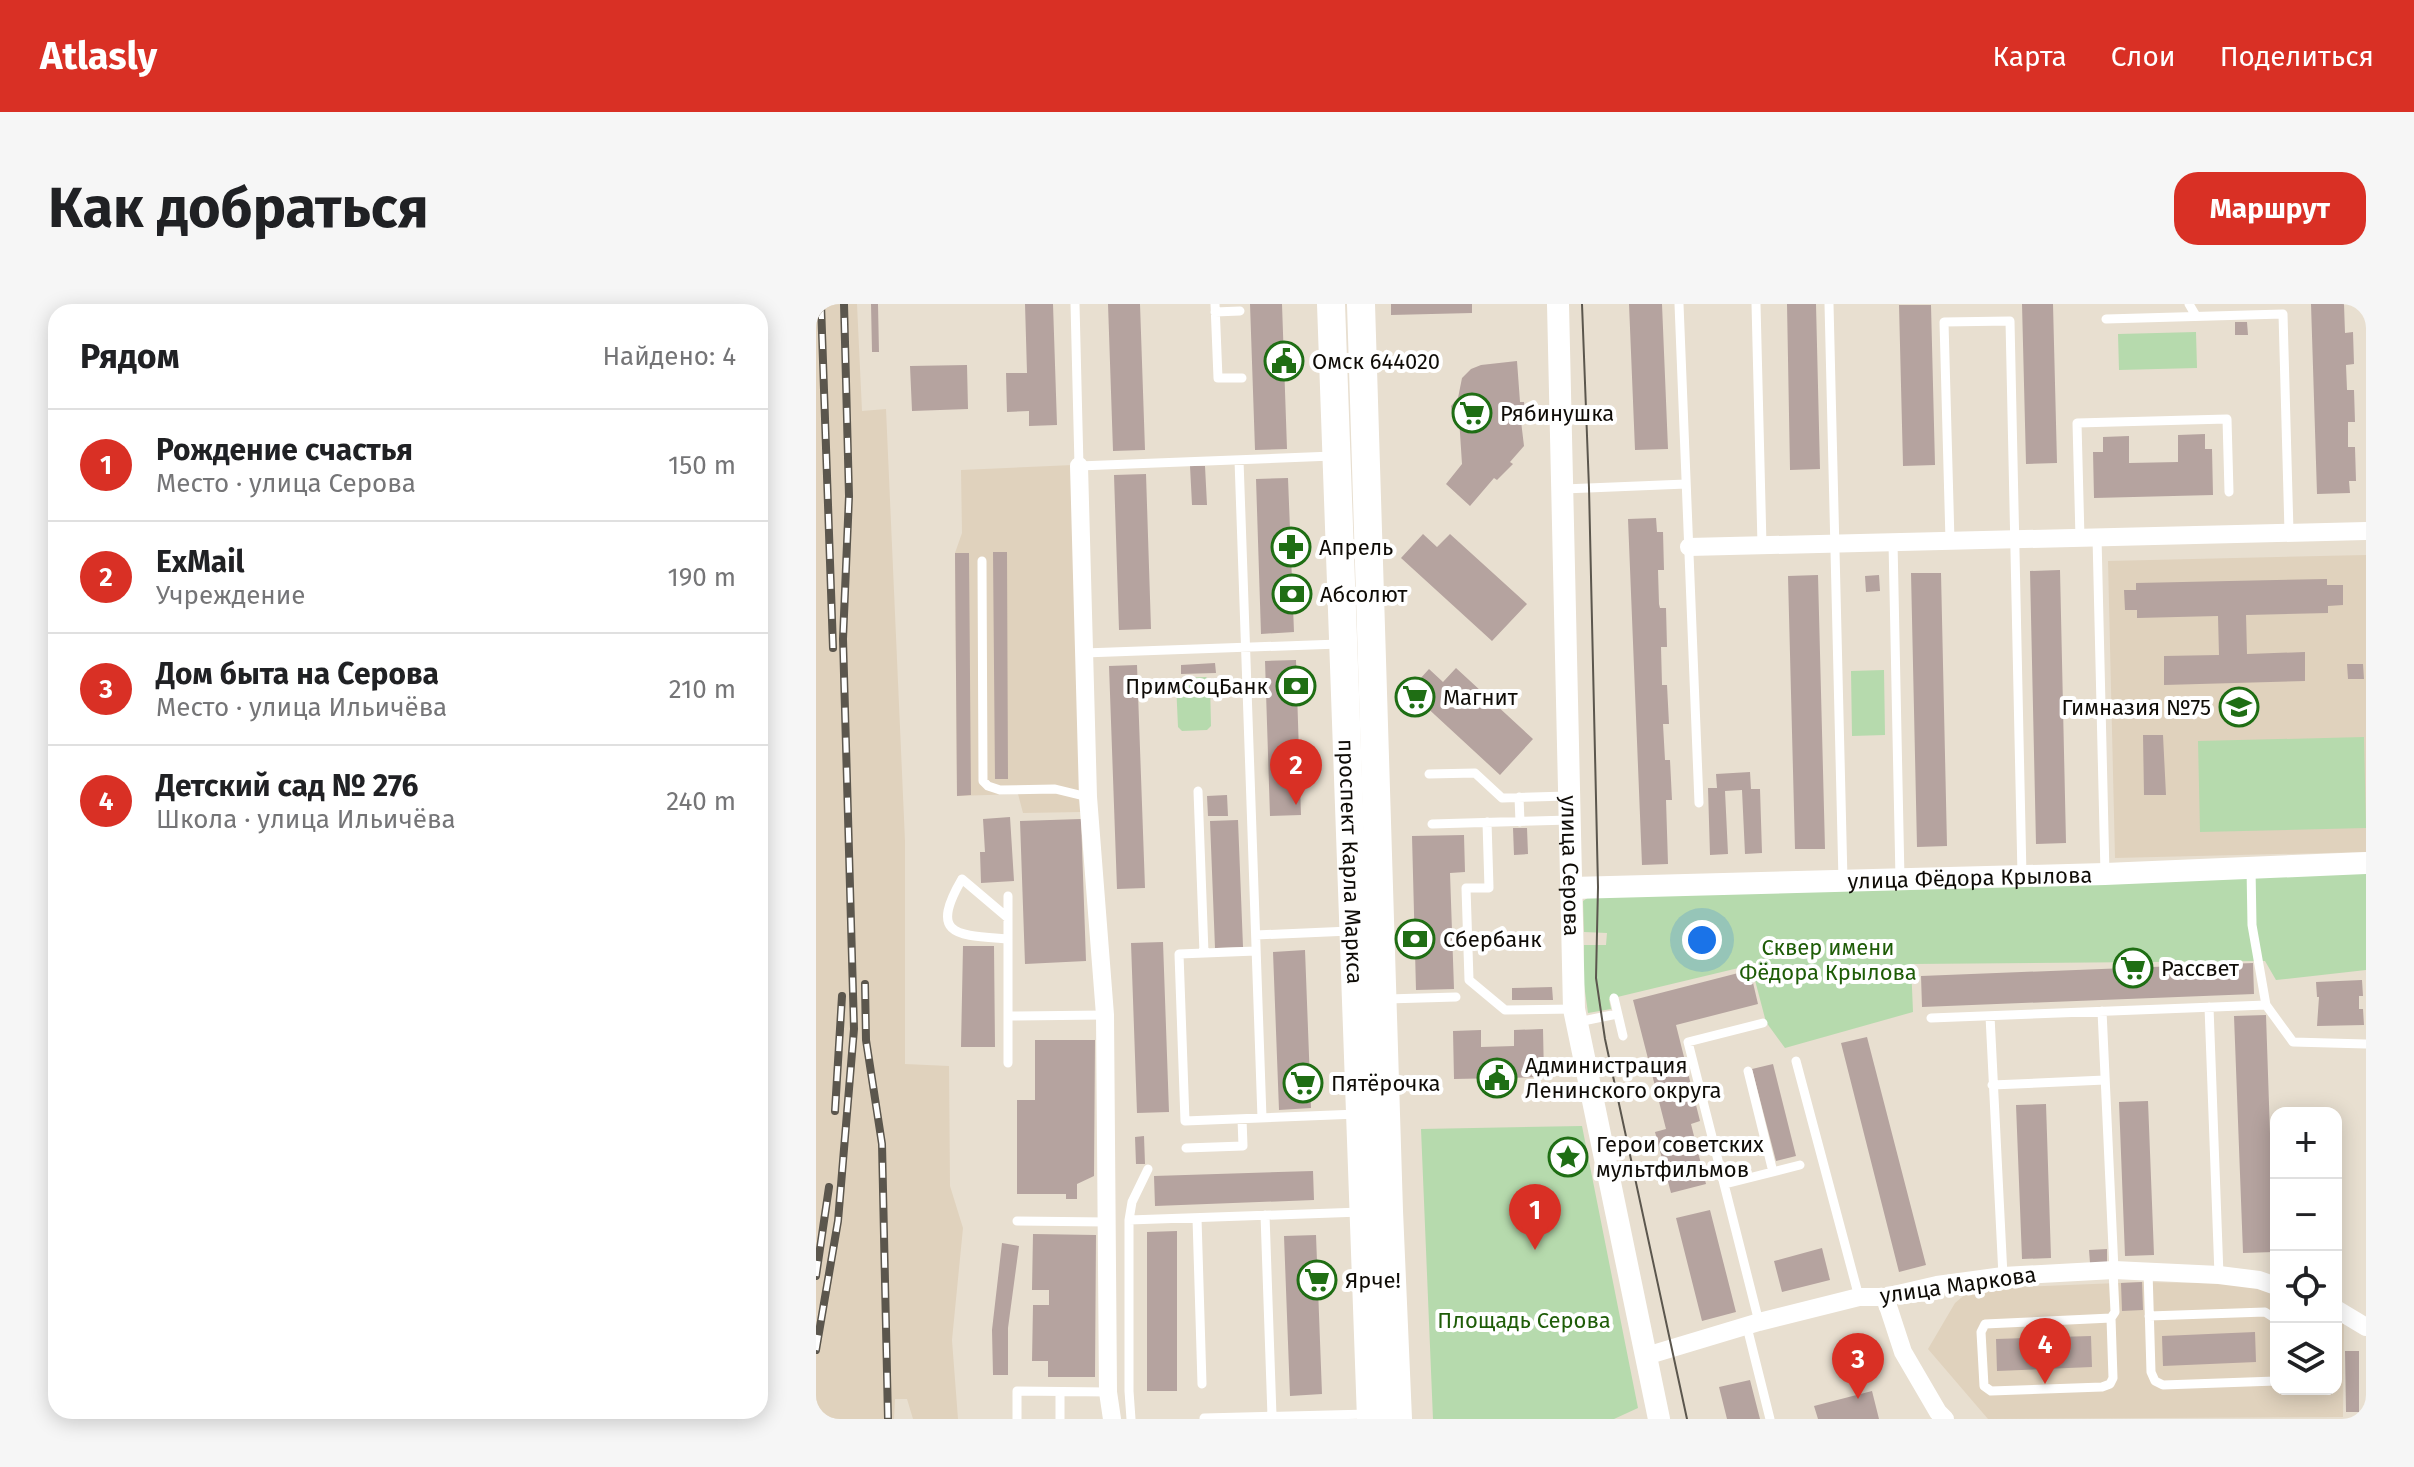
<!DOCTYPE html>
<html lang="ru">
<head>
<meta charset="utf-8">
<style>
  body { margin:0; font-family:"Fira Sans",sans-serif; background:#f6f6f6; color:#202124 }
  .controls { position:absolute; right:24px; bottom:24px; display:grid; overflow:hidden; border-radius:16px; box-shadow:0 4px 20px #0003 }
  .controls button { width:72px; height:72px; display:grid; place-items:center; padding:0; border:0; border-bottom:2px solid #e0e0e0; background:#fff; color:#202124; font:40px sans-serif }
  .you { position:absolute; left:886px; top:636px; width:28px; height:28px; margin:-20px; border:6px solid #fff; border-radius:50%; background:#1a73e8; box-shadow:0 0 0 12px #1a73e833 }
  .badge { display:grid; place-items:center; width:52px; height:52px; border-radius:50%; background:#d93025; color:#fff; font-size:26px; font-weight:700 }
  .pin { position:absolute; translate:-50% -66px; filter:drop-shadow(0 2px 4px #0008) }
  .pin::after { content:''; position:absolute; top:42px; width:28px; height:24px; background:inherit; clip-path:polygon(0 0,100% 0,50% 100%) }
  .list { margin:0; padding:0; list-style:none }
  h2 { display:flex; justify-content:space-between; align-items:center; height:104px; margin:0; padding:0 32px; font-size:34px }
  h2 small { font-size:26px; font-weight:400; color:#757577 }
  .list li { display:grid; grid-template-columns:52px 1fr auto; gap:24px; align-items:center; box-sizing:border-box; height:112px; padding:0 32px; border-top:2px solid #e0e0e0 }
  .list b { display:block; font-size:30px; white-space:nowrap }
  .list p { margin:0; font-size:26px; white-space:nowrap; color:#757577 }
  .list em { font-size:26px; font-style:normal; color:#757577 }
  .icon { flex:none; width:44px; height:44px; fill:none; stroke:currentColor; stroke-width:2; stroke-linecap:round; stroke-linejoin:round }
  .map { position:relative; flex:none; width:1550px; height:1115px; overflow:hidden; border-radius:24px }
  header { display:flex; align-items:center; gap:48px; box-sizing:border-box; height:112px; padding:0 40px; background:#d93025; color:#fff }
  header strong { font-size:38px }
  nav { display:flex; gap:44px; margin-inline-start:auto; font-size:28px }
  .intro { display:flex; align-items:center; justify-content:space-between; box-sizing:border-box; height:192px; padding:0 48px }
  h1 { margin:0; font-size:56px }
  .button { padding:20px 36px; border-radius:24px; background:#d93025; color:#fff; font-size:28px; font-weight:700 }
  main { display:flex; gap:48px; padding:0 48px }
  aside { flex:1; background:#fff; border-radius:24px; box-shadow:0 4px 20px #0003 }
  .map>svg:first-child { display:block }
</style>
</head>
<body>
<header>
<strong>Atlasly</strong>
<nav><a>Карта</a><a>Слои</a><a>Поделиться</a></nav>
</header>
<div class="intro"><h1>Как добраться</h1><a class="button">Маршрут</a></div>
<main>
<aside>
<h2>Рядом<small>Найдено: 4</small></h2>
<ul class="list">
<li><span class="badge">1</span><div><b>Рождение счастья</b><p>Место · улица Серова</p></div><em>150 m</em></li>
<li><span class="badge">2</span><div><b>ExMail</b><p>Учреждение</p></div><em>190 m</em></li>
<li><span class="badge">3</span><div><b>Дом быта на Серова</b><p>Место · улица Ильичёва</p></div><em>210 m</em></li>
<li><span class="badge">4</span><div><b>Детский сад № 276</b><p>Школа · улица Ильичёва</p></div><em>240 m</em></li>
</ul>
</aside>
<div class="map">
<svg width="1550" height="1115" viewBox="0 0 1550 1115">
  <rect width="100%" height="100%" fill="#e8dfd0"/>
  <path fill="#e0d2bd" d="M 0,0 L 41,0 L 46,107 L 70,105 L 89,537 L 89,760 L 133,762 L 134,882 L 147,924 L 136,1036 L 142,1115 L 97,1115 L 91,1095 L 79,1095 L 78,1115 L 0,1115 Z
    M 257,161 L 265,508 L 207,509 L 202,490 L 141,492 L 139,249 L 146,229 L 145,166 Z
    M 1550,251 L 1550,548 L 1299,554 L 1292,257 Z
    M 1326,978 L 1432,980 L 1460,988 L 1460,1085 L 1520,1085 L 1520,1012 L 1528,1016 L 1527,1113 L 1172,1115 L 1112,1045 L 1139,999 L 1152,988 L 1203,983 Z"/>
  <path fill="#b6daad" d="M 1380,28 L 1381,64 L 1303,66 L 1302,30 Z
    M 1068,366 L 1069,431 L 1036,432 L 1035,367 Z
    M 390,373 L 394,377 L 395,422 L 391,426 L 366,427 L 362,423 L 360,379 L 365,374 Z
    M 1548,433 L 1550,524 L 1384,528 L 1382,437 Z
    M 1550,566 L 1550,666 L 1460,676 L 1449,657 L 1095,660 L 1097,708 L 969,744 L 950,718 L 935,661 L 793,695 L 795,705 L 772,709 L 767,673 L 768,641 L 790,641 L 791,629 L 768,628 L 767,597 L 776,591 Z
    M 766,822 L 822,1104 L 798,1115 L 617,1115 L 605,825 Z"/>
  <path fill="#b5a39f" d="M 55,0 L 62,0 L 63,48 L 56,48 Z
    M 209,0 L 237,0 L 241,121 L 213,122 L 213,107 L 191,108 L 190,69 L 211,69 Z
    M 292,0 L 324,0 L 329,146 L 297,147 Z
    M 434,0 L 466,0 L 471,145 L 439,146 Z
    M 575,0 L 656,0 L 656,9 L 575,11 Z
    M 813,0 L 846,0 L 852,145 L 819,146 Z
    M 971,0 L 1000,0 L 1004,165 L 974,166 Z
    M 1206,0 L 1237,0 L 1241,159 L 1210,160 Z
    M 1495,0 L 1528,0 L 1529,29 L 1537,28 L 1538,60 L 1530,61 L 1531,86 L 1538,86 L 1539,118 L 1532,118 L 1532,143 L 1539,143 L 1540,177 L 1533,177 L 1534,189 L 1501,190 Z
    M 1083,1 L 1115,1 L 1119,161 L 1087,162 Z
    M 1419,18 L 1431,18 L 1432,31 L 1419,31 Z
    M 701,57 L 704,98 L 708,98 L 710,117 L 705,117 L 708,142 L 694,158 L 697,160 L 681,176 L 678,174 L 654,202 L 630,180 L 646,160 L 643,114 L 636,109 L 635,102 L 642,94 L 646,74 L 655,65 L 665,61 Z
    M 151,61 L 152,105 L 96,107 L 94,62 Z
    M 1389,130 L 1389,145 L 1396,145 L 1397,191 L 1278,194 L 1277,148 L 1287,148 L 1287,133 L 1313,132 L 1313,159 L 1362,158 L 1362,131 Z
    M 374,162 L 389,162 L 391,201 L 376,201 Z
    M 330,170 L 335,325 L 303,326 L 298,171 Z
    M 472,174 L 478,328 L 445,330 L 440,175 Z
    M 840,214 L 841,228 L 847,228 L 848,266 L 842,266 L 843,300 L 844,304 L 850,304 L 851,343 L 845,343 L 846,381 L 851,381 L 853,420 L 847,420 L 849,456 L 854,456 L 856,496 L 850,496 L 852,560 L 826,561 L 812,215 Z
    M 607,230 L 621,243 L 634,230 L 711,300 L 676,337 L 585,254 Z
    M 177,248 L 191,248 L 192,475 L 179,475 Z
    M 139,249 L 153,249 L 155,491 L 141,492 Z
    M 1244,266 L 1250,539 L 1220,540 L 1214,267 Z
    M 1095,269 L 1125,269 L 1131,542 L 1101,543 Z
    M 1002,271 L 1009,545 L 979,545 L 972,272 Z
    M 1063,271 L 1064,287 L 1050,288 L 1049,272 Z
    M 1511,275 L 1511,281 L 1527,281 L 1527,301 L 1512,302 L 1512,309 L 1430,311 L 1431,350 L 1489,348 L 1489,377 L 1348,381 L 1348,352 L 1403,351 L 1402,312 L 1321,314 L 1321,306 L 1309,306 L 1308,286 L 1320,286 L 1320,279 Z
    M 480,356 L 485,511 L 454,512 L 449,357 Z
    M 399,359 L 400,369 L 365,370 L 365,361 Z
    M 1531,360 L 1547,360 L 1548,375 L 1532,375 Z
    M 321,361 L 329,584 L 301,585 L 293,362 Z
    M 640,364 L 717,435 L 684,471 L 593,387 L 613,365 L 627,378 Z
    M 1327,431 L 1347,431 L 1350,491 L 1328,491 Z
    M 934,468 L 935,485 L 944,485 L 946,549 L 929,550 L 926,486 L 909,487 L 912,550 L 894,551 L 892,484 L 901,484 L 900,470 Z
    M 411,491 L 412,512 L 392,512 L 391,492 Z
    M 194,513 L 198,577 L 165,579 L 164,548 L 169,548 L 167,515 Z
    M 265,515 L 270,657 L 209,660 L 204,517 Z
    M 422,516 L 427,643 L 399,644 L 394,517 Z
    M 697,524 L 711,524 L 712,550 L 698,551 Z
    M 648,531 L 649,568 L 634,569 L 638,685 L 600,686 L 596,532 Z
    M 347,638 L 353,808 L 321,809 L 315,639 Z
    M 147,642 L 178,642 L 179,743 L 145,743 Z
    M 489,646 L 495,804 L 463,806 L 457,648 Z
    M 1437,659 L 1438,690 L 1106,703 L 1105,672 Z
    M 934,666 L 942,700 L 860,721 L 884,817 L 875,820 L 890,880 L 855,889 L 839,828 L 850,825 L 817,696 Z
    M 1546,676 L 1547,692 L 1543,692 L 1543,705 L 1547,705 L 1548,721 L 1501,722 L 1503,693 L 1501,693 L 1500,678 Z
    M 736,683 L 737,696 L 696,696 L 696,684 Z
    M 1450,711 L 1458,948 L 1427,949 L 1418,712 Z
    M 727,725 L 728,773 L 638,775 L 637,727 L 665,726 L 665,743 L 698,742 L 698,726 Z
    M 1051,733 L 1110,961 L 1083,968 L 1025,739 Z
    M 219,736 L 279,736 L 278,872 L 261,880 L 261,895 L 250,895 L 250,890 L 201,890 L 201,796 L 219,796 Z
    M 957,760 L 980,852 L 960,857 L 936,765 Z
    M 1332,797 L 1338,951 L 1309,952 L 1303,798 Z
    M 1230,800 L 1235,954 L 1206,955 L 1200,801 Z
    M 328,832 L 329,860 L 320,860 L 319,833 Z
    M 497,867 L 498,896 L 339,902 L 338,872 Z
    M 894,906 L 920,1008 L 886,1017 L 860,914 Z
    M 361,927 L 361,1087 L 331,1087 L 331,928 Z
    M 217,930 L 280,931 L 279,1073 L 232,1073 L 232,1057 L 216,1057 L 217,1001 L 233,1001 L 233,986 L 216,986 Z
    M 500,931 L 506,1090 L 474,1092 L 468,932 Z
    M 186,939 L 203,942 L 192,1024 L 192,1071 L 177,1071 L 176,1026 Z
    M 1006,944 L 1014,976 L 966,988 L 958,957 Z
    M 1291,945 L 1291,959 L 1274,959 L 1273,946 Z
    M 1326,978 L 1327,1006 L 1306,1007 L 1305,979 Z
    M 1439,1028 L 1440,1058 L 1347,1062 L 1346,1032 Z
    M 1275,1032 L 1276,1063 L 1181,1067 L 1180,1035 Z
    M 1529,1047 L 1543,1047 L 1543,1108 L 1530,1108 Z
    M 934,1076 L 944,1115 L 911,1115 L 903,1083 Z
    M 1056,1087 L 1063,1115 L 1002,1115 L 998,1102 Z"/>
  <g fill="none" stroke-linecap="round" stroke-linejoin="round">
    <path stroke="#fff" stroke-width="9" d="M 259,0 L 263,162 L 517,152
      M 399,0 L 402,74 L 426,74
      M 863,0 L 883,499
      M 940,0 L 946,241
      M 1013,0 L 1027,576
      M 1373,0 L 1380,12
      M 399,8 L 424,7
      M 1290,15 L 1467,10 L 1473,228
      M 423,156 L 446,814
      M 748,185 L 870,180
      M 1281,233 L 1289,570
      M 1264,234 L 1261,119 L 1411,115 L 1413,188
      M 1134,237 L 1128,18 L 1194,17 L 1206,572
      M 1077,238 L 1084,575
      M 166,257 L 167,477 L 172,482 L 184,486 L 239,485 L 272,493
      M 268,349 L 523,340
      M 613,470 L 659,469 L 686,494 L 751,492
      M 382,487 L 388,649
      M 703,493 L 704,518
      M 671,518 L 673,584 L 650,584 L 653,676 L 689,706 L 758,705
      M 616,520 L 754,516
      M 1435,564 L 1436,621 L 1450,701 L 1477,738 L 1550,740
      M 192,592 L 192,759
      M 192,614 L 146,575 C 112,633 142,631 192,635
      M 440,631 L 534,627
      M 440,647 L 363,650 L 369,817 L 542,810
      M 798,694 L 807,732
      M 571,695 L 640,693
      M 1393,703 L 1403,971
      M 1286,707 L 1298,966
      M 192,712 L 289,711
      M 1174,712 L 1187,972
      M 1115,714 L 1450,701
      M 762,718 L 801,710
      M 980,757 L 1043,993
      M 932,767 L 957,868
      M 1176,781 L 1289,776
      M 370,844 L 427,842 L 426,815
      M 909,880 L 984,861
      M 449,911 L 456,1112
      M 381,914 L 386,1080
      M 313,916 L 545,908
      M 201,917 L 291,918
      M 1332,967 L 1335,1068 L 1339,1077 L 1347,1081 L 1460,1077
      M 1333,1012 L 1449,1008 L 1460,1015
      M 1295,1014 L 1169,1020 L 1165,1028 L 1168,1082 L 1175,1087 L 1286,1083 L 1294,1080 L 1297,1074 L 1295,1014 L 1299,1008 L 1297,966
      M 943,1018 L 872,738 L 947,719
      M 931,1023 L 954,1115
      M 388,1114 L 552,1110
      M 201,1115 L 201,1087 L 292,1088
      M 244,1115 L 244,1088
      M 315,1115 L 313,1087 L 313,916 L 316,898 L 332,865"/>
    <path stroke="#fff" stroke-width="18" d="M 263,162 L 272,493 L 289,711 L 292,1088 L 296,1115
      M 873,243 L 1550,227
      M 1069,993 L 1087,1048 L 1122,1108 L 1129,1115
      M 1520,1005 L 1550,1023
      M 830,1052 L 943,1018 L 1043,993 L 1069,993 L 1121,981 L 1187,972 L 1298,966 L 1403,971 L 1443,976 L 1460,982"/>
    <g stroke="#fff" stroke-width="22">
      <path id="s1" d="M 742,0 L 758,705 L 843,1115"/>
      <path id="s2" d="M 756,584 L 1289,570 L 1550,559"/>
    </g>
    <g stroke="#fff" stroke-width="28">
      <path id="s3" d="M 515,0 L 555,1115"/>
      <path d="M 545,0 L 573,907 L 582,1115"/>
    </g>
    <path stroke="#5b564d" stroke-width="2" d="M 766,0 L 773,184 L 782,583 L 780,674 L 789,735 L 871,1115"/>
    <g stroke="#5b564d" stroke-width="8">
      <path id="rail" d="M 5,0 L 17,344
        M 49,680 L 50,736 L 66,840 L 72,1115
        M 19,807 L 26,692
        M 0,972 L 13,883
        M 0,1046 L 22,917 L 38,725 L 27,335 L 33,192 L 28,0"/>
    </g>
    <use href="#rail" stroke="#fff" stroke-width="5" stroke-dasharray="15" stroke-linecap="butt"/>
  </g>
  <defs>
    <g id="civic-ring" transform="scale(2)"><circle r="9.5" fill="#fff" stroke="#1f6e14" stroke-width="1.5"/><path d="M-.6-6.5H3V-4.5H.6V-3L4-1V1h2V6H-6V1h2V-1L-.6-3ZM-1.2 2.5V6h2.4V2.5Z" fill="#1f6e14"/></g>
    <g id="supermarket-ring" transform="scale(2)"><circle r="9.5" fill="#fff" stroke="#1f6e14" stroke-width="1.5"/><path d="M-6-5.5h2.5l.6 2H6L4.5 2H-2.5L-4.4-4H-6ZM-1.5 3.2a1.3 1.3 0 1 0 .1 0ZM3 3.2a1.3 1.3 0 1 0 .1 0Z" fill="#1f6e14"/></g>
    <g id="pharmacy-ring" transform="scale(2)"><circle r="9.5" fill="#fff" stroke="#1f6e14" stroke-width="1.5"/><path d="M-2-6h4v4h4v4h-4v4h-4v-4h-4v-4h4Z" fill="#1f6e14"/></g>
    <g id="bank-ring" transform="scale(2)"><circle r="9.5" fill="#fff" stroke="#1f6e14" stroke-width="1.5"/><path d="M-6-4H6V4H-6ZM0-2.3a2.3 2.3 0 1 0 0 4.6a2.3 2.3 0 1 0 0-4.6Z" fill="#1f6e14"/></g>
    <g id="school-ring" transform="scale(2)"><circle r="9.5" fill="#fff" stroke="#1f6e14" stroke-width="1.5"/><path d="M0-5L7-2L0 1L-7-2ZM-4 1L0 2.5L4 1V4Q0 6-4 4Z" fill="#1f6e14"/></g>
    <g id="sight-ring" transform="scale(2)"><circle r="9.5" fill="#fff" stroke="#1f6e14" stroke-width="1.5"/><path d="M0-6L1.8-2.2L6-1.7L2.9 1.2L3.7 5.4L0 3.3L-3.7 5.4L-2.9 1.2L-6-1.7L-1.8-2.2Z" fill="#1f6e14"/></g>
  </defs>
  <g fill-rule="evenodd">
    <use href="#civic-ring" x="468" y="57"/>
    <use href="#supermarket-ring" x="656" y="109"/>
    <use href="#pharmacy-ring" x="475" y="243"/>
    <use href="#bank-ring" x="476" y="290"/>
    <use href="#bank-ring" x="480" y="382"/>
    <use href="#supermarket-ring" x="599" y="393"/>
    <use href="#school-ring" x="1423" y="403"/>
    <use href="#bank-ring" x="599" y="635"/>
    <use href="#supermarket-ring" x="1317" y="664"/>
    <use href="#civic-ring" x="681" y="774"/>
    <use href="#supermarket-ring" x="487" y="779"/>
    <use href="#sight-ring" x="752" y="853"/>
    <use href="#supermarket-ring" x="501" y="976"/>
  </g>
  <g text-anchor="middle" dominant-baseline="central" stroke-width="8" stroke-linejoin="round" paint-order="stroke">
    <g font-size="22" fill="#0f0c07" stroke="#fff" text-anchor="start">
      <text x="496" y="57">Омск 644020</text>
      <text x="684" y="109">Рябинушка</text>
      <text x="503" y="243">Апрель</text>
      <text x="504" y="290">Абсолют</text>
      <text x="452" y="382" text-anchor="end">ПримСоцБанк</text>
      <text x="627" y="393">Магнит</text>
      <text x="1395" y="403" text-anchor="end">Гимназия №75</text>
      <text x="627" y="635">Сбербанк</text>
      <text x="1345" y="664">Рассвет</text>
      <text x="709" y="761">Администрация<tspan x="709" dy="25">Ленинского округа</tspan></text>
      <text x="515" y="779">Пятёрочка</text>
      <text x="780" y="840">Герои советских<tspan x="780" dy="25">мультфильмов</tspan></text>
      <text x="529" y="976">Ярче!</text>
    </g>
    <g font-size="22" fill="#0f0c07" stroke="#fff">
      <text stroke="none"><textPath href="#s3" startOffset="558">проспект Карла Маркса</textPath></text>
      <text stroke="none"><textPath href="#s1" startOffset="562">улица Серова</textPath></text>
      <text stroke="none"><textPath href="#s2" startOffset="398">улица Фёдора Крылова</textPath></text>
      <text transform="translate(1142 981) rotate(-8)">улица Маркова</text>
    </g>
    <g font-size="22" fill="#1e5c07" stroke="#fff">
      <text x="1012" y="643">Сквер имени<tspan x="1012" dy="25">Фёдора Крылова</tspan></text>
      <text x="708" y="1016">Площадь Серова</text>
    </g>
  </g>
</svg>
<div class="controls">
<button>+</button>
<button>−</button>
<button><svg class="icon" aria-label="locate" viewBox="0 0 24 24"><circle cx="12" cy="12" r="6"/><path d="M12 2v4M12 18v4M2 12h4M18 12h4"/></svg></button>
<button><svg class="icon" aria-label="layers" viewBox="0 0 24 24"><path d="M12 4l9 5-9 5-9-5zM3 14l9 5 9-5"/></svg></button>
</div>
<div class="you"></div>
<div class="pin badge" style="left:719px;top:946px">1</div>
<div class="pin badge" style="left:480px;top:501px">2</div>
<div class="pin badge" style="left:1042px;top:1095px">3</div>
<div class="pin badge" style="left:1229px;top:1080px">4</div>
</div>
</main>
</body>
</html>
